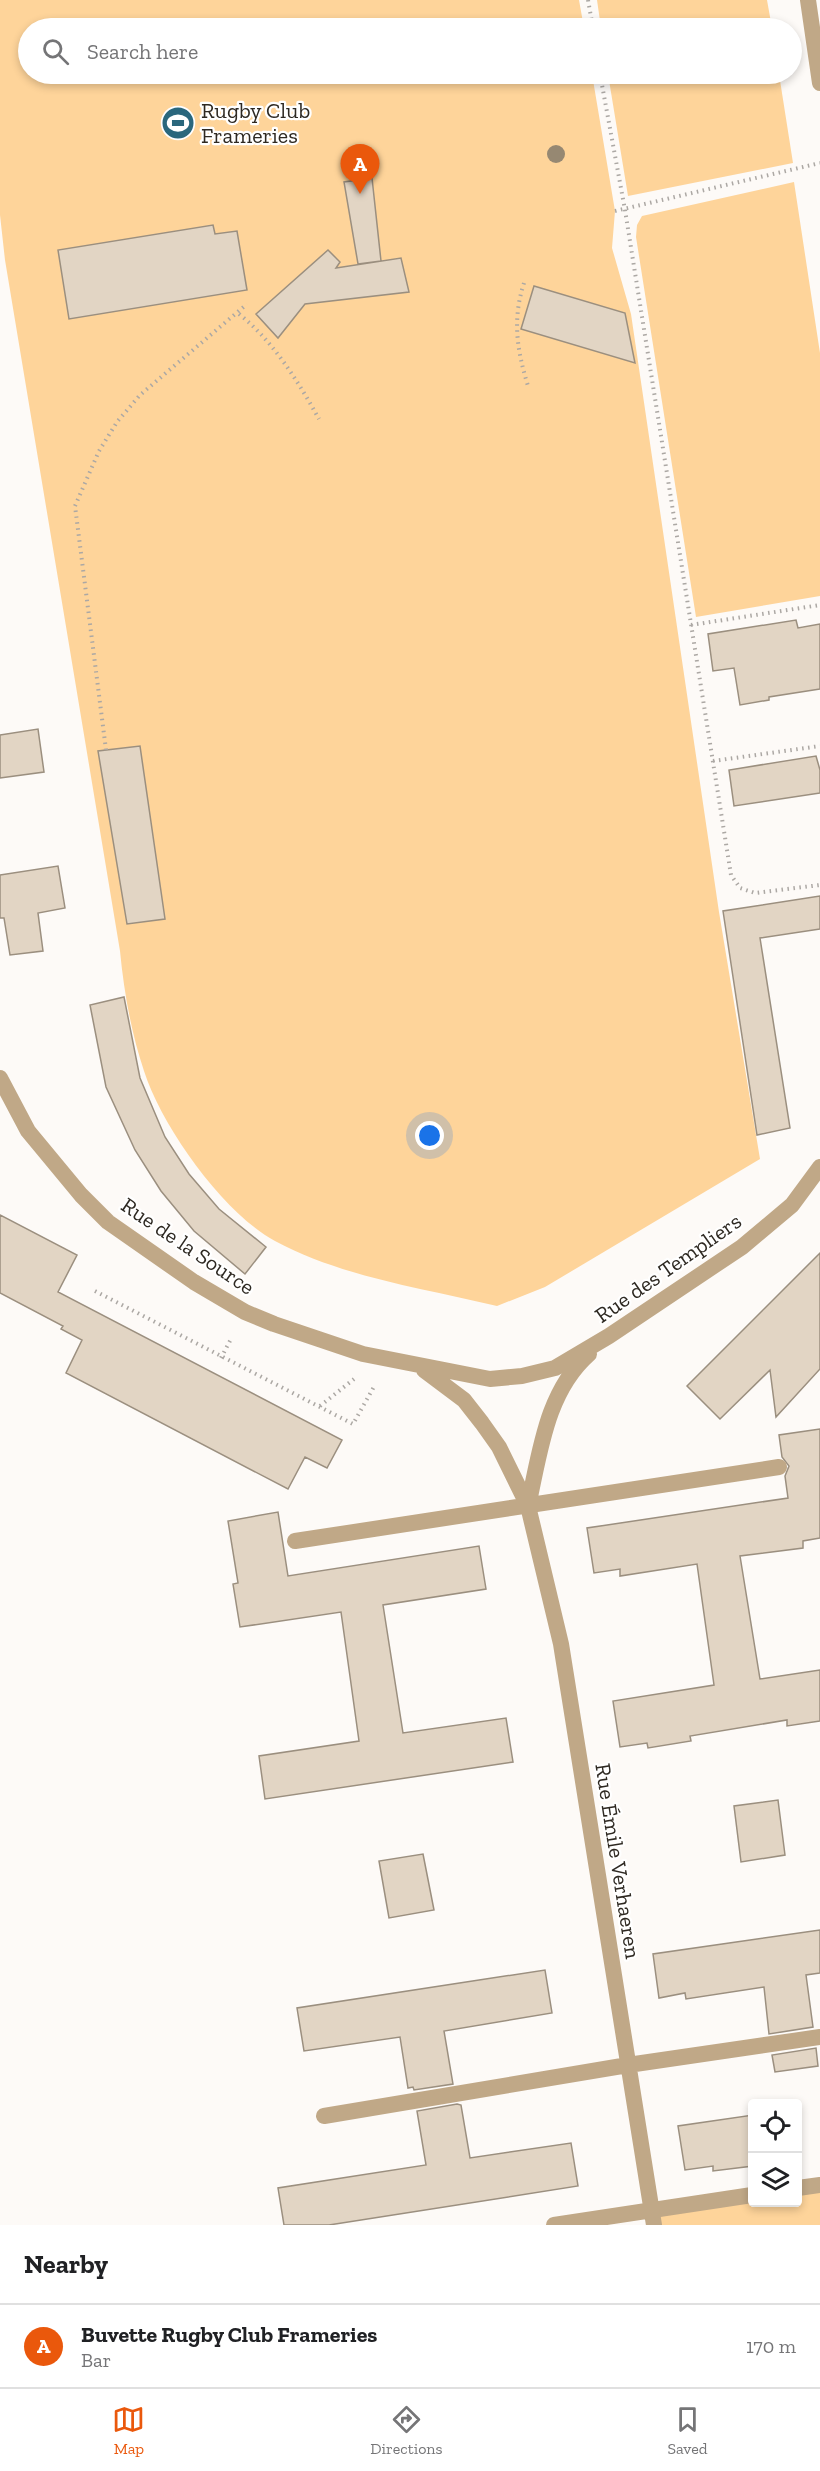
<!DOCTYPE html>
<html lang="en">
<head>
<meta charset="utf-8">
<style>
  body { margin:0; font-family:"Zilla Slab",serif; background:#f2f2f2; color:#202124 }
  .controls { position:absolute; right:18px; bottom:18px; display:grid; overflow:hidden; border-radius:6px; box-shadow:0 3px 9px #0003 }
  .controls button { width:54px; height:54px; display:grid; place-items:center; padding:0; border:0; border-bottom:2px solid #e0e0e0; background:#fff; color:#202124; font:30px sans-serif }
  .you { position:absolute; left:430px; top:1136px; width:21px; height:21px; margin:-15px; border:4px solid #fff; border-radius:50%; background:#1a73e8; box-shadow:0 0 0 9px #1a73e833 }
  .badge { display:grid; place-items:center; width:39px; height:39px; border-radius:50%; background:#ea580c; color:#fff; font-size:20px; font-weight:700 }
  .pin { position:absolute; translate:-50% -50px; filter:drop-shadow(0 2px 3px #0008) }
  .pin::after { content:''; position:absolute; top:32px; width:21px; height:18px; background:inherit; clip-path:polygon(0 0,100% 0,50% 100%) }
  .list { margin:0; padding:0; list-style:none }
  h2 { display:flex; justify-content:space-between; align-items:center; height:78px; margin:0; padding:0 24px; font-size:26px }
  h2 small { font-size:20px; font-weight:400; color:#757577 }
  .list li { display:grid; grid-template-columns:39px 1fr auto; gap:18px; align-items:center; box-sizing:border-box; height:84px; padding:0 24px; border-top:2px solid #e0e0e0 }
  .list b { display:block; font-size:22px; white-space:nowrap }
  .list p { margin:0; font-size:20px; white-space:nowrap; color:#757577 }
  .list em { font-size:20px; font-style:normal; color:#757577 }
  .icon { flex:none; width:33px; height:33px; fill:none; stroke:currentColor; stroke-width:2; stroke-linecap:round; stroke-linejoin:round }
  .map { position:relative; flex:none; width:820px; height:2225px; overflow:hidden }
  .search { position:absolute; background:#fff; box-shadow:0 3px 9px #0003; left:18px; right:18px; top:18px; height:66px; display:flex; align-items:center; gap:15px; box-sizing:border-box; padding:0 21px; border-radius:33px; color:#757577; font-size:22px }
  .sheet { height:162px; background:#fff }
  nav { display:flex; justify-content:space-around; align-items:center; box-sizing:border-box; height:84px; border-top:2px solid #e0e0e0; background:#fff; font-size:16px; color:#757577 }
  nav a { display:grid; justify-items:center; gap:3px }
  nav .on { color:#ea580c }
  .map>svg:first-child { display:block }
</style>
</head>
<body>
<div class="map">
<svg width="820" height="2225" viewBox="0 0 820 2225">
  <rect width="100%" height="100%" fill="#fdfaf7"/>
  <path fill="#fed49a" d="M 0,0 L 579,0 L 584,28 L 28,28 L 28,74 L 592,74 L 615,211 L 612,248 L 631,314 L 719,912 L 760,1159 L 545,1287 L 497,1306 C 422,1288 342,1277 275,1241 C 223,1213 162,1127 144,1071 C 131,1032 124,992 120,951 L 5,260 L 0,215 Z
    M 597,0 L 767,0 L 772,28 L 601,28 Z
    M 608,74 L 779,74 L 793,163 L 628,196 Z
    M 794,182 L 820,353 L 820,596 L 696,617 L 636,237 L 637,225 L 642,216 Z
    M 820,2185 L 820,2225 L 654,2225 L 651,2209 L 752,2202 L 798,2202 L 798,2188 Z"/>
  <path fill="#e2d5c4" stroke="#9b8f7f" stroke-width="1.5" d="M 372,178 L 381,261 L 358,264 L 344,182 Z
    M 213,225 L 215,234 L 237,231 L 247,290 L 69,319 L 58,250 Z
    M 328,250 L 340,262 L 336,268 L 401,258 L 409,292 L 305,304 L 278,338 L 256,314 Z
    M 534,286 L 625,313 L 635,363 L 521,329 Z
    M 796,620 L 798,628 L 820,624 L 820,689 L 769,697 L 769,700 L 740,705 L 734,668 L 713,671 L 708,634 Z
    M 38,729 L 44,772 L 0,778 L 0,735 Z
    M 140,746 L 165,919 L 127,924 L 98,751 Z
    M 816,756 L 820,770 L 820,793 L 734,806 L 729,770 Z
    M 58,866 L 65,908 L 38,913 L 43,951 L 10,955 L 4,918 L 0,918 L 0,875 Z
    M 820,896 L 820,929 L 760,938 L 790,1128 L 757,1135 L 723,911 Z
    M 124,997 L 140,1078 L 165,1137 L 189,1174 L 219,1209 L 266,1247 L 245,1274 L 194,1231 L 161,1191 L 135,1150 L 106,1087 L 90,1005 Z
    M 0,1215 L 77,1255 L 58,1292 L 342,1440 L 327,1468 L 305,1457 L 288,1489 L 66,1373 L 82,1340 L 61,1329 L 63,1326 L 0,1293 Z
    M 820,1253 L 820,1369 L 776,1417 L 770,1370 L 720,1419 L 687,1386 Z
    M 820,1429 L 820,1538 L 803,1541 L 803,1548 L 740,1556 L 760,1679 L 820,1670 L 820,1721 L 787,1726 L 787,1720 L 690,1736 L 691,1741 L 648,1748 L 647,1743 L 620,1747 L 613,1701 L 714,1685 L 697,1564 L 620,1576 L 620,1569 L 594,1573 L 587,1528 L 788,1498 L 785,1476 L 789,1466 L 782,1457 L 779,1435 Z
    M 278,1512 L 288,1576 L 479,1546 L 486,1589 L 383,1605 L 403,1733 L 506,1718 L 513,1762 L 265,1799 L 259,1756 L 359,1741 L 341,1612 L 240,1627 L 233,1584 L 238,1583 L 228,1521 Z
    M 778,1800 L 785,1855 L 741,1862 L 734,1806 Z
    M 423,1854 L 434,1910 L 389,1918 L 379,1861 Z
    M 820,1930 L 820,1973 L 806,1975 L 813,2027 L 769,2034 L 764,1987 L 686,1999 L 685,1993 L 659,1998 L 653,1954 Z
    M 545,1970 L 552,2013 L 444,2031 L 453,2084 L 414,2090 L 413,2087 L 408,2088 L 400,2037 L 304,2051 L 297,2008 Z
    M 816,2048 L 818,2066 L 775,2072 L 772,2055 Z
    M 457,2104 L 461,2105 L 470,2158 L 571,2143 L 578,2186 L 329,2225 L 284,2225 L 278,2188 L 426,2165 L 417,2111 Z
    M 753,2115 L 753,2166 L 713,2171 L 713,2166 L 685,2170 L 678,2126 Z"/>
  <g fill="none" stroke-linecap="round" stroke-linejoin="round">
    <path stroke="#aca8a4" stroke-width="4" stroke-dasharray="1.5 4.5" stroke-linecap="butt" d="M 588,0 L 593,28
      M 600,74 L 625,210 L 731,875 L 740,888 L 755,893 L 820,885
      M 615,211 L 820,163
      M 524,283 C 512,320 517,350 528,386
      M 239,314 C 273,341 298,381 319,419
      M 691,625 L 820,605
      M 106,750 L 75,506 L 99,451 L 117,422 L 140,395 L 247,304
      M 713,761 L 820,746
      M 95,1291 L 353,1424 L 375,1385
      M 221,1358 L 232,1337
      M 320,1406 L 354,1379"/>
    <path stroke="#c0a887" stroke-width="16" d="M 808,0 L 820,83
      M 0,1078 L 28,1131 L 81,1195 L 108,1222 L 194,1282 L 245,1312 L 274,1324 L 363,1354 L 490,1379 L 522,1376 L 555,1368 L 609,1336 L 742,1247 L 792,1205 L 820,1167
      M 424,1370 L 464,1400 L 482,1423 L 499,1447 L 528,1506 L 561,1644 L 654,2225
      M 528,1506 C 540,1453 546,1392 589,1354
      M 295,1541 L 779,1467
      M 324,2116 L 628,2065 L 820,2037
      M 798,2188 L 820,2185
      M 554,2225 L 752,2195"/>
  </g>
  <circle fill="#968872" cx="556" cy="154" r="9"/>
  <defs>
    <g id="stadium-disc" transform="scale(1.725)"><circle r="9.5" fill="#2a677d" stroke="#fff"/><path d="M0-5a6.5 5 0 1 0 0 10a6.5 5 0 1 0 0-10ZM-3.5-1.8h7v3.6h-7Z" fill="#fff"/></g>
  </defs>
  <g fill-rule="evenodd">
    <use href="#stadium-disc" x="178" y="123"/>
  </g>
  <g text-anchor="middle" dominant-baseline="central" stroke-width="4.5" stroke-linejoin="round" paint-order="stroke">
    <g font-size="22" fill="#2e2922" stroke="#fff" text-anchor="start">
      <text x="201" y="110">Rugby Club<tspan x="201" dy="25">Frameries</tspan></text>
    </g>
    <g font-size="22" fill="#2e2922" stroke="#fff">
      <text transform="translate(188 1246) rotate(34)">Rue de la Source</text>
      <text transform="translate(668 1268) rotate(-35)">Rue des Templiers</text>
      <text transform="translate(618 1861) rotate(81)">Rue Émile Verhaeren</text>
    </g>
  </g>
</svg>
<div class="controls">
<button><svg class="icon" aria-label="locate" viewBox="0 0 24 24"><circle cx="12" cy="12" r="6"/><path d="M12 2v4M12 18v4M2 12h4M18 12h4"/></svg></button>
<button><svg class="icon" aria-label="layers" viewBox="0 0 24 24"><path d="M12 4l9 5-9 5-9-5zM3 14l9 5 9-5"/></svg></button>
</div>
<div class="you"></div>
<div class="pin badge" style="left:360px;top:194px">A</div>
<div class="search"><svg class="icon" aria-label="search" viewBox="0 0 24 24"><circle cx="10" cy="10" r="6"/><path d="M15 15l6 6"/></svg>Search here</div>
</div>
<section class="sheet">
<h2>Nearby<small></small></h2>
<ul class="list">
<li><span class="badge">A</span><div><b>Buvette Rugby Club Frameries</b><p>Bar</p></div><em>170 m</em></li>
</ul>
</section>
<nav>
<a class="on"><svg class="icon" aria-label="map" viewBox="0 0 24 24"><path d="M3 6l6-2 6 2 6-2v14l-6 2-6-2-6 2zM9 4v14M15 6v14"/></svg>Map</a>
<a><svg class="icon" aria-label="directions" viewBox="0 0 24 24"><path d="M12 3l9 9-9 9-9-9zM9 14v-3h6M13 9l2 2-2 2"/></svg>Directions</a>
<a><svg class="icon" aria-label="saved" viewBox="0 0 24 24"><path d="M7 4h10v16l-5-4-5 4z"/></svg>Saved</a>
</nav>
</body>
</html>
